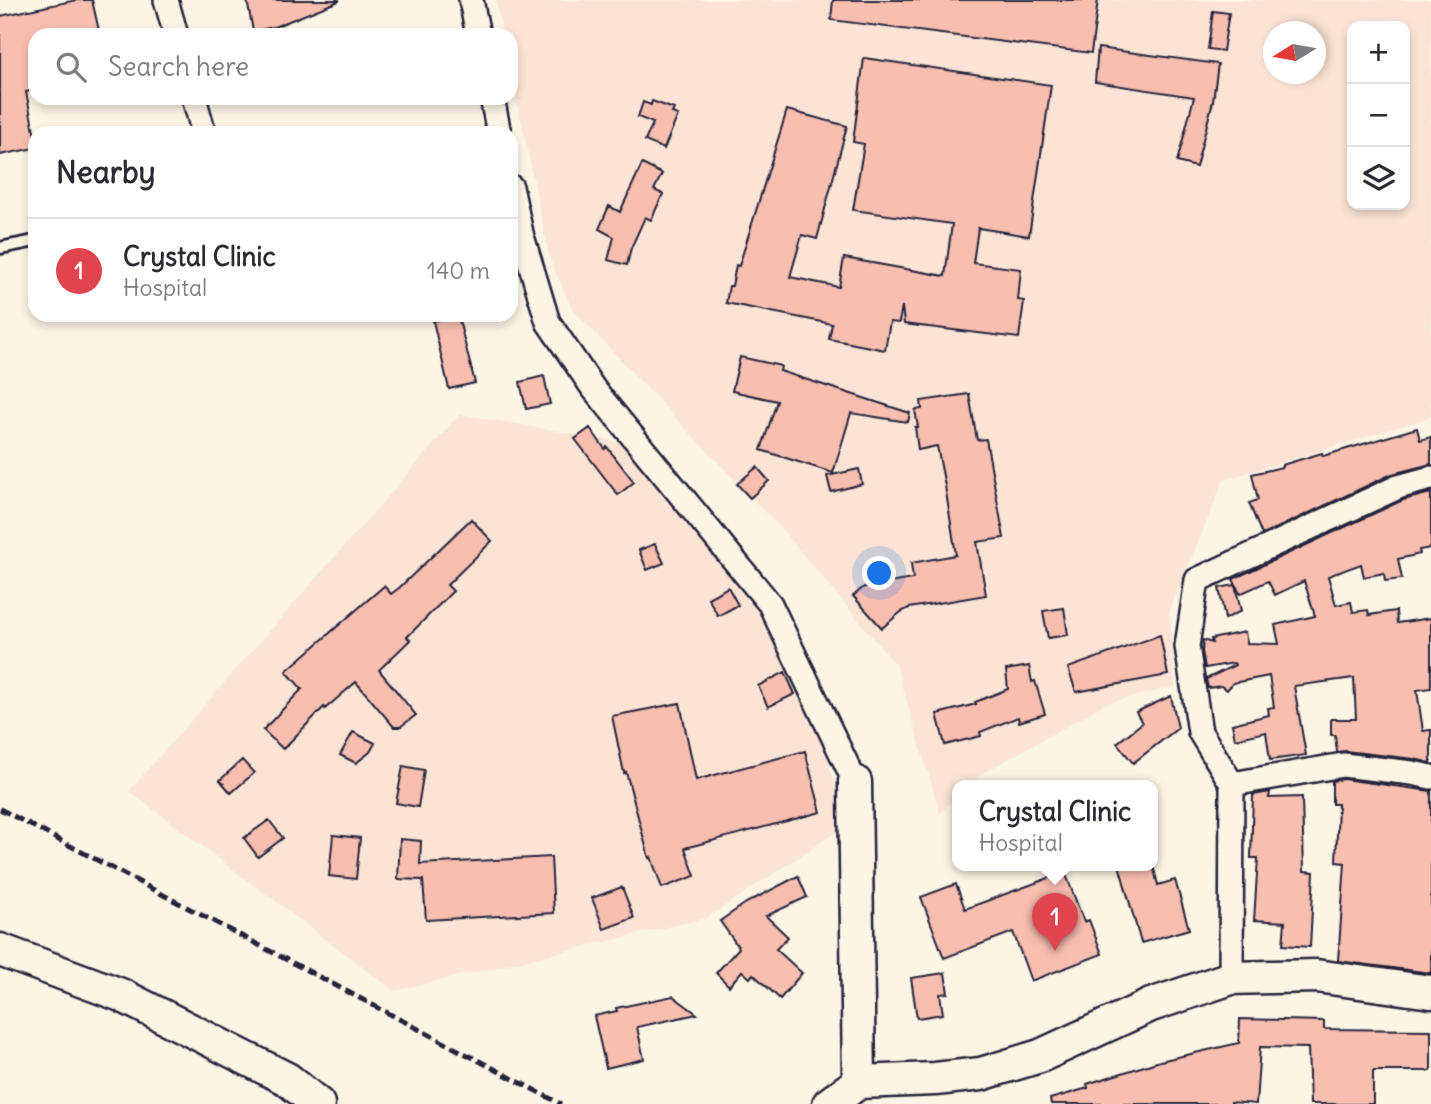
<!DOCTYPE html>
<html lang="en">
<head>
<meta charset="utf-8">
<style>
  body { margin:0; font-family:Delius,sans-serif; background:#f2f2f3; color:#2b2b33 }
  .controls { position:absolute; right:21px; top:21px; display:grid; overflow:hidden; border-radius:14px; box-shadow:0 4px 10px #0003 }
  .controls button { width:63px; height:63px; display:grid; place-items:center; padding:0; border:0; border-bottom:2px solid #e1e1e2; background:#fff; color:#2b2b33; font:35px sans-serif }
  .compass { position:absolute; left:1263px; top:21px; width:63px; height:63px; border-radius:50%; background:#fff; box-shadow:0 4px 10px #0003; rotate:259deg }
  .you { position:absolute; left:880px; top:574px; width:24px; height:24px; margin:-18px; border:5px solid #fff; border-radius:50%; background:#1a73e8; box-shadow:0 0 0 10px #1a73e833 }
  .badge { display:grid; place-items:center; width:46px; height:46px; border-radius:50%; background:#7c3aed; color:#fff; font-size:23px; font-weight:700 }
  .pin { position:absolute; translate:-50% -58px; filter:drop-shadow(0 2px 4px #0008) }
  .pin::after { content:''; position:absolute; top:37px; width:24px; height:21px; background:inherit; clip-path:polygon(0 0,100% 0,50% 100%) }
  .popup { position:absolute; left:952px; top:780px; width:206px; height:91px; box-sizing:border-box; display:grid; place-content:center; border-radius:14px; background:#fff; filter:drop-shadow(0 2px 5px #0005); font-size:23px; white-space:nowrap; color:#7c7c81 }
  .popup b { font-size:26px; color:#2b2b33 }
  .popup::after { content:''; position:absolute; left:50%; top:100%; margin-left:-14px; border:14px solid transparent; border-top-color:#fff }
  .list { margin:0; padding:0; list-style:none }
  h2 { display:flex; justify-content:space-between; align-items:center; height:91px; margin:0; padding:0 28px; font-size:30px }
  h2 small { font-size:23px; font-weight:400; color:#7c7c81 }
  .list li { display:grid; grid-template-columns:46px 1fr auto; gap:21px; align-items:center; box-sizing:border-box; height:105px; padding:0 28px; border-top:2px solid #e1e1e2 }
  .list b { display:block; font-size:26px; white-space:nowrap }
  .list p { margin:0; font-size:23px; white-space:nowrap; color:#7c7c81 }
  .list em { font-size:23px; font-style:normal; color:#7c7c81 }
  .icon { flex:none; width:38px; height:38px; fill:none; stroke:currentColor; stroke-width:2; stroke-linecap:round; stroke-linejoin:round }
  .map { position:relative; flex:none; width:1431px; height:1104px; overflow:hidden }
  .search { position:absolute; background:#fff; box-shadow:0 4px 10px #0003; left:28px; top:28px; width:490px; height:77px; display:flex; align-items:center; gap:18px; box-sizing:border-box; padding:0 24px; border-radius:21px; color:#7c7c81; font-size:26px }
  .panel { position:absolute; background:#fff; box-shadow:0 4px 10px #0003; left:28px; top:126px; width:490px; height:196px; border-radius:21px }
  .map>svg:first-child { display:block }
</style>
</head>
<body>
<div class="map">
<svg width="1431" height="1104" viewBox="0 0 1431 1104">
  <rect width="100%" height="100%" fill="#fcf5e5"/>
  <filter id="ink" filterUnits="userSpaceOnUse"><feTurbulence type="fractalNoise" baseFrequency=".0143" numOctaves="2"/><feDisplacementMap in="SourceGraphic" scale="14" xChannelSelector="R" yChannelSelector="G"/><feConvolveMatrix kernelMatrix="1 2 1 2 8 2 1 2 1" color-interpolation-filters="sRGB"/></filter>
  <g filter="url(#ink)">
    <path fill="#fbe4d5" fill-rule="evenodd" d="M 496,0 L 1431,0 L 1431,417 L 1224,480 L 1169,612 L 1176,686 L 1105,704 L 978,776 L 969,785 L 957,785 L 957,796 L 940,813 L 896,665 L 784,532 L 573,310 L 550,260 L 511,72 L 511,35 L 503,35 ZM 1352,26 L 1405,26 L 1405,205 L 1352,205 ZM 1274,32 L 1316,32 L 1316,74 L 1274,74 Z
      M 460,414 L 635,445 L 783,604 L 847,825 L 707,918 L 394,991 L 129,791 Z"/>
    <path fill="#f8beb0" stroke="#22223b" stroke-width="2" d="M 77,0 L 92,0 L 100,35 L 35,35 L 35,90 L 26,92 L 35,136 L 35,148 L 0,155 L 0,16 Z
      M 247,0 L 339,0 L 339,1 L 274,27 L 253,31 Z
      M 833,0 L 1098,0 L 1091,53 L 831,20 Z
      M 1213,11 L 1229,13 L 1223,51 L 1208,49 Z
      M 1098,48 L 1218,64 L 1213,101 L 1196,167 L 1177,162 L 1194,97 L 1095,82 Z
      M 864,58 L 1051,85 L 1029,236 L 978,228 L 973,263 L 1021,269 L 1018,300 L 1024,301 L 1019,338 L 904,324 L 902,306 L 899,323 L 890,322 L 885,350 L 829,339 L 832,324 L 726,303 L 729,286 L 732,286 L 736,265 L 739,266 L 787,110 L 847,126 L 817,239 L 802,235 L 790,277 L 839,287 L 844,258 L 945,276 L 952,224 L 853,210 L 864,144 L 853,142 Z
      M 652,101 L 674,109 L 672,113 L 678,115 L 664,149 L 645,141 L 653,123 L 638,117 L 643,102 L 651,105 Z
      M 642,164 L 662,174 L 654,190 L 663,194 L 651,220 L 645,217 L 631,248 L 627,265 L 608,260 L 614,237 L 599,229 L 609,206 L 620,212 Z
      M 458,316 L 475,383 L 449,389 L 433,321 Z
      M 740,357 L 781,366 L 780,371 L 910,413 L 908,422 L 851,413 L 833,473 L 761,450 L 777,401 L 732,391 Z
      M 544,376 L 550,404 L 526,409 L 520,382 Z
      M 969,394 L 977,440 L 986,439 L 1004,538 L 977,542 L 986,595 L 909,608 L 901,612 L 882,628 L 853,596 L 864,587 L 913,579 L 911,563 L 956,555 L 945,486 L 937,446 L 918,450 L 915,427 L 918,427 L 915,410 L 922,409 L 921,401 Z
      M 590,428 L 605,449 L 607,447 L 634,482 L 618,495 L 575,439 Z
      M 1417,428 L 1420,440 L 1431,437 L 1431,464 L 1392,474 L 1262,535 L 1249,503 L 1258,500 L 1252,474 L 1282,467 L 1282,465 L 1322,453 L 1323,456 Z
      M 757,467 L 769,481 L 750,498 L 737,484 Z
      M 859,469 L 862,484 L 831,492 L 827,476 Z
      M 1431,493 L 1431,548 L 1419,550 L 1420,554 L 1398,559 L 1402,579 L 1385,581 L 1384,573 L 1364,577 L 1361,564 L 1328,576 L 1336,605 L 1351,602 L 1353,612 L 1368,610 L 1369,615 L 1396,611 L 1397,623 L 1431,618 L 1431,688 L 1417,690 L 1423,731 L 1431,730 L 1431,763 L 1414,759 L 1345,751 L 1337,752 L 1335,735 L 1331,735 L 1331,719 L 1356,719 L 1354,678 L 1294,686 L 1306,755 L 1270,760 L 1266,732 L 1235,739 L 1232,724 L 1269,715 L 1268,708 L 1274,707 L 1269,676 L 1233,683 L 1227,690 L 1221,686 L 1208,688 L 1206,679 L 1235,665 L 1234,663 L 1205,668 L 1202,651 L 1203,640 L 1212,643 L 1211,639 L 1245,632 L 1247,643 L 1279,644 L 1275,625 L 1315,616 L 1304,581 L 1275,595 L 1268,581 L 1240,594 L 1233,579 L 1403,500 Z
      M 471,519 L 492,541 L 447,585 L 453,591 L 407,637 L 410,640 L 379,670 L 416,715 L 400,727 L 394,727 L 356,682 L 325,709 L 324,707 L 283,749 L 263,730 L 302,689 L 286,671 L 384,586 L 391,594 L 399,588 Z
      M 655,544 L 664,563 L 647,570 L 639,550 Z
      M 1235,585 L 1241,611 L 1225,619 L 1219,588 Z
      M 728,587 L 738,605 L 718,616 L 708,598 Z
      M 1064,608 L 1068,635 L 1048,638 L 1043,611 Z
      M 1160,635 L 1168,675 L 1076,692 L 1068,668 Z
      M 1029,666 L 1032,682 L 1035,681 L 1045,714 L 1019,722 L 1018,717 L 980,732 L 981,736 L 945,745 L 937,714 L 976,704 L 975,702 L 1008,689 L 1006,670 Z
      M 785,672 L 795,694 L 768,707 L 758,686 Z
      M 1171,696 L 1178,728 L 1133,763 L 1117,743 L 1142,723 L 1136,712 Z
      M 680,703 L 696,780 L 805,751 L 821,812 L 685,848 L 695,876 L 662,888 L 651,857 L 649,858 L 626,772 L 624,773 L 612,716 Z
      M 353,732 L 375,743 L 370,752 L 356,763 L 340,755 Z
      M 242,760 L 254,773 L 231,793 L 220,780 Z
      M 403,766 L 424,770 L 418,807 L 396,803 Z
      M 1343,779 L 1431,791 L 1431,973 L 1338,961 L 1345,863 L 1336,862 L 1338,804 L 1332,804 L 1332,781 Z
      M 1270,792 L 1269,798 L 1302,797 L 1304,871 L 1314,872 L 1310,947 L 1283,945 L 1285,922 L 1254,920 L 1258,858 L 1251,858 L 1253,795 Z
      M 269,820 L 283,838 L 258,857 L 244,838 Z
      M 333,835 L 360,838 L 356,879 L 329,876 Z
      M 400,839 L 421,841 L 420,864 L 551,857 L 554,913 L 426,920 L 423,880 L 398,879 Z
      M 1119,865 L 1153,865 L 1158,885 L 1175,880 L 1189,929 L 1141,943 Z
      M 1065,872 L 1084,922 L 1089,920 L 1102,954 L 1031,981 L 1013,932 L 944,958 L 921,897 L 956,884 L 965,909 Z
      M 798,876 L 807,897 L 766,916 L 788,937 L 776,949 L 802,973 L 780,999 L 753,974 L 750,978 L 742,971 L 729,986 L 716,973 L 739,948 L 720,921 L 746,903 Z
      M 622,887 L 634,918 L 604,929 L 592,898 Z
      M 945,973 L 948,993 L 940,994 L 943,1014 L 917,1018 L 911,978 Z
      M 673,996 L 697,1014 L 637,1027 L 644,1059 L 606,1068 L 594,1016 L 617,1011 L 616,1008 Z
      M 1240,1019 L 1324,1021 L 1324,1029 L 1431,1030 L 1431,1071 L 1373,1071 L 1373,1104 L 1310,1104 L 1308,1048 L 1260,1047 L 1256,1104 L 1231,1102 L 1231,1104 L 1051,1104 L 1050,1099 L 1088,1088 L 1087,1084 L 1160,1061 L 1239,1043 Z"/>
    <g fill="none" stroke-linecap="round" stroke-linejoin="round">
      <g stroke="#22223b" stroke-width="16">
        <path id="lane" d="M 0,248 L 35,241"/>
      </g>
      <g stroke="#22223b" stroke-width="28">
        <path id="street" d="M 166,0 L 176,35
          M 471,0 L 478,35
          M 194,98 L 204,133
          M 492,98 L 499,133
          M 511,187 L 521,233 L 548,322 L 593,388 L 770,604 L 855,782
          M 1232,784 L 1200,732 L 1187,646 L 1197,580 L 1398,487 L 1431,478
          M 1231,978 L 1232,784 L 1343,765 L 1412,773 L 1431,777"/>
      </g>
      <g stroke="#22223b" stroke-width="37">
        <path id="secondary" d="M 855,782 L 859,1082
          M 0,950 L 121,995 L 287,1079 L 318,1104
          M 829,1104 L 859,1082 L 935,1079 L 981,1074 L 1040,1056 L 1151,1005 L 1231,978 L 1316,976 L 1431,992"/>
      </g>
      <use href="#lane" stroke="#fcf5e5" stroke-width="10"/>
      <use href="#street" stroke="#fcf5e5" stroke-width="23"/>
      <use href="#secondary" stroke="#fcf5e5" stroke-width="32"/>
      <path stroke="#22223b" stroke-width="5" stroke-dasharray="10 5" stroke-linecap="butt" d="M 0,809 L 561,1104"/>
    </g>
  </g>
</svg>
<div class="controls">
<button>+</button>
<button>−</button>
<button><svg class="icon" aria-label="layers" viewBox="0 0 24 24"><path d="M12 4l9 5-9 5-9-5zM3 14l9 5 9-5"/></svg></button>
</div>
<svg class="compass" viewBox="-18 -18 36 36"><path d="M0-13l5 13h-10z" fill="#e53935"/><path d="M0 13l5-13h-10z" fill="#7c7c81"/></svg>
<div class="you"></div>
<div class="pin badge" style="left:1055px;top:951px;background:#e0444e">1</div>
<div class="popup"><b>Crystal Clinic</b>Hospital</div>
<div class="search"><svg class="icon" aria-label="search" viewBox="0 0 24 24"><circle cx="10" cy="10" r="6"/><path d="M15 15l6 6"/></svg>Search here</div>
<section class="panel">
<h2>Nearby<small></small></h2>
<ul class="list">
<li><span class="badge" style="background:#e0444e">1</span><div><b>Crystal Clinic</b><p>Hospital</p></div><em>140 m</em></li>
</ul>
</section>
</div>
</body>
</html>
